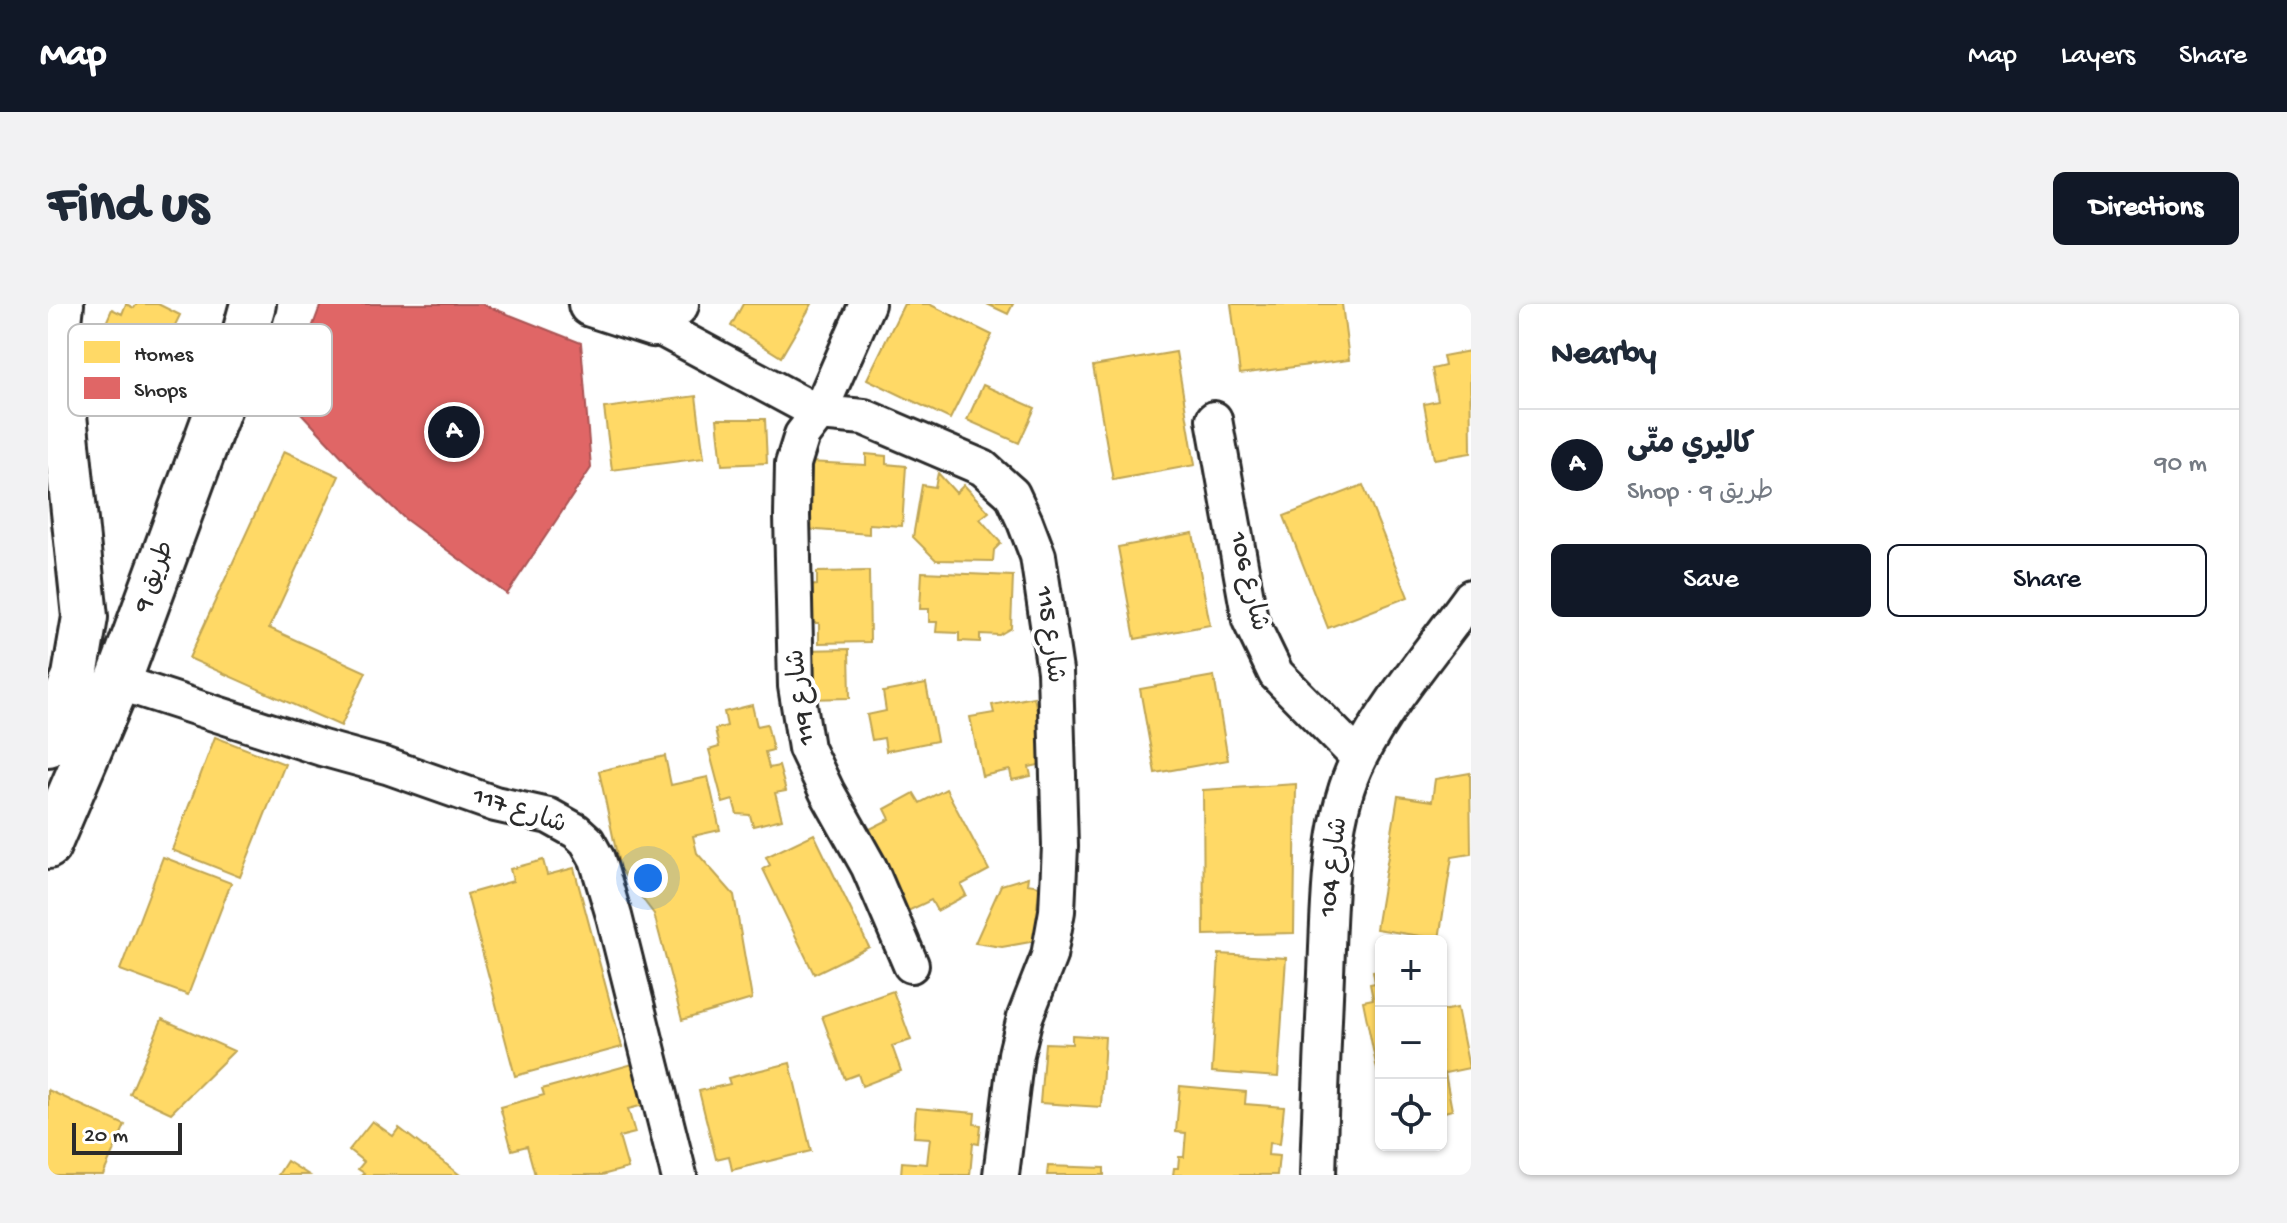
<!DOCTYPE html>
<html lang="en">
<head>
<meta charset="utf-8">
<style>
  body { margin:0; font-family:"Gochi Hand","Playpen Sans Arabic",sans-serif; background:#f2f2f3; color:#1f2937 }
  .controls { position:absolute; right:24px; bottom:24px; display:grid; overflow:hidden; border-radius:12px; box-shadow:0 2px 6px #0004 }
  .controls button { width:72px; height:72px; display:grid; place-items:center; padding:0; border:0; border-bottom:2px solid #e0e1e3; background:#fff; color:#1f2937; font:40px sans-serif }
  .scale { position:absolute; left:24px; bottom:20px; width:110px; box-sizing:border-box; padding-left:8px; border:4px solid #2b2b2b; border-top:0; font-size:22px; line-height:28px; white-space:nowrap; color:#2b2b2b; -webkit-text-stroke:6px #fff; paint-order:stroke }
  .you { position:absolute; left:600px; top:574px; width:28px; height:28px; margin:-20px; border:6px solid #fff; border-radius:50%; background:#1a73e8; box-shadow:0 0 0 12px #1a73e833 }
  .badge { display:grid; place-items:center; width:52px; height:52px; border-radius:50%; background:#111827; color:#fff; font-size:26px; font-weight:700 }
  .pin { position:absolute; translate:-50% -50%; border:4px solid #fff; box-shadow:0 2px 8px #0006 }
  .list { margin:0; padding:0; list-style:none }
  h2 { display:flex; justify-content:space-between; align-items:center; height:104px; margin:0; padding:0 32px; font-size:34px }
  h2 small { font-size:26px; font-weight:400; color:#747a83 }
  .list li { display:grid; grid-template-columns:52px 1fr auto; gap:24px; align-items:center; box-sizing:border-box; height:112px; padding:0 32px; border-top:2px solid #e0e1e3 }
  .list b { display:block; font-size:30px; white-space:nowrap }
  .list p { margin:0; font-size:26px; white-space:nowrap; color:#747a83 }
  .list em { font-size:26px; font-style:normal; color:#747a83 }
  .actions { display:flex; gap:16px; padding:24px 32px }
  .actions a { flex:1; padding:18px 0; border:2px solid #111827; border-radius:12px; text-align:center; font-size:28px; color:#111827 }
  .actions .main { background:#111827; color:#fff }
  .icon { flex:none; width:44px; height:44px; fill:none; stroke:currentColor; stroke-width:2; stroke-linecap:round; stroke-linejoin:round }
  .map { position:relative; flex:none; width:1423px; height:871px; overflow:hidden; border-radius:12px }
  header { display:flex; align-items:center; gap:48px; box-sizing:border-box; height:112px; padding:0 40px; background:#111827; color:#fff }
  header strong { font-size:38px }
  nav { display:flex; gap:44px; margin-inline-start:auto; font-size:28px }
  .intro { display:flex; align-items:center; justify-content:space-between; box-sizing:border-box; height:192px; padding:0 48px }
  h1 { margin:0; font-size:56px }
  .button { padding:20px 36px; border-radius:12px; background:#111827; color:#fff; font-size:28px; font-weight:700 }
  main { display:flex; gap:48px; padding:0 48px }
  aside { flex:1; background:#fff; border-radius:12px; box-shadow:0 2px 6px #0004 }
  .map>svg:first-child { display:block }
</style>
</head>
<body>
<header>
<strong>Map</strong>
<nav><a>Map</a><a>Layers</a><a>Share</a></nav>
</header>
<div class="intro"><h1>Find us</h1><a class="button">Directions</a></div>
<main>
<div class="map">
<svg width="1423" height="871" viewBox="0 0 1423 871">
  <rect width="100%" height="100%" fill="#fff"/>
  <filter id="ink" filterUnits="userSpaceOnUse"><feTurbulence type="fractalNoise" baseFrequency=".0125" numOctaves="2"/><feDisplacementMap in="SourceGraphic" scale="16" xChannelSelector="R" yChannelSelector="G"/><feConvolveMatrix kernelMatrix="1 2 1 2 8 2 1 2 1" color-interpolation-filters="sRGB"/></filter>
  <g filter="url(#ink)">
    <path fill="#ffd966" stroke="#bfa554" stroke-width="2" d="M 78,0 L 86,4 L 89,0 L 110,0 L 132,11 L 93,91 L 65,100 L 50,37 L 64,5 L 74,10 Z
      M 695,0 L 764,0 L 733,53 L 683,22 Z
      M 856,0 L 881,0 L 944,31 L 902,115 L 819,75 Z
      M 939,0 L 965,0 L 960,10 Z
      M 1183,0 L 1294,0 L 1301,56 L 1192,70 Z
      M 1422,47 L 1423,149 L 1386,155 L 1376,100 L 1390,97 L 1384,65 L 1397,62 L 1395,52 Z
      M 1128,48 L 1147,161 L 1065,176 L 1045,62 Z
      M 935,81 L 987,104 L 971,139 L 919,116 Z
      M 648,92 L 656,154 L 564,166 L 556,104 Z
      M 669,115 L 717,115 L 719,159 L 674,161 Z
      M 236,147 L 291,172 L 221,324 L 318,368 L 293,422 L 141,354 Z
      M 818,150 L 838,152 L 838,160 L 858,162 L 854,222 L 821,220 L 821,230 L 756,225 L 761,158 L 818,161 Z
      M 890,169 L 908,189 L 916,181 L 941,208 L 932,215 L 953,239 L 946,246 L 945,257 L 888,256 L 865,233 L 874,181 L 887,183 Z
      M 1315,181 L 1360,293 L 1280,324 L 1236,212 Z
      M 1145,229 L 1162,321 L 1087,335 L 1070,243 Z
      M 821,267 L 822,338 L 771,339 L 771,319 L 760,319 L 760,282 L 769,281 L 769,268 Z
      M 874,268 L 965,272 L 963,324 L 951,331 L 932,330 L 932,338 L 911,337 L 911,329 L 888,328 L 889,318 L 881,318 L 881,305 L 872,305 Z
      M 801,345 L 802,394 L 758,395 L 756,346 Z
      M 1166,372 L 1180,456 L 1107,469 L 1092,385 Z
      M 878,380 L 889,437 L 838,447 L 836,434 L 824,436 L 819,411 L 838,407 L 835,388 Z
      M 986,393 L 1000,459 L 981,463 L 983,472 L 964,476 L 962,466 L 934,472 L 922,413 L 946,409 L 944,401 Z
      M 704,401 L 709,422 L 719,420 L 725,446 L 717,448 L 721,464 L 731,462 L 738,487 L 727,489 L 734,515 L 705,522 L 702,511 L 689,510 L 685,496 L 675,499 L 661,446 L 671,443 L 667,425 L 679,422 L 676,408 Z
      M 167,433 L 237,460 L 192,573 L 124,546 Z
      M 617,452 L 623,481 L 660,473 L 672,526 L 645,532 L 649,549 L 686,591 L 704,695 L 634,716 L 606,610 L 572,565 L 551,467 Z
      M 1422,469 L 1423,550 L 1404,553 L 1391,635 L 1328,625 L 1350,492 L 1384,497 L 1387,475 Z
      M 1248,480 L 1246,629 L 1156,631 L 1155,486 Z
      M 898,485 L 941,566 L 913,581 L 918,591 L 889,607 L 883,596 L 860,607 L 818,527 L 842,515 L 837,505 L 866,489 L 872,499 Z
      M 766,530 L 821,643 L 766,670 L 715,565 L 722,561 L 718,553 Z
      M 115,553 L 183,579 L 140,691 L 72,666 Z
      M 495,556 L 499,571 L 526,564 L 574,743 L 467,772 L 419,590 L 465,577 L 462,565 Z
      M 980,573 L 979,580 L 992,582 L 989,603 L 999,605 L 994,636 L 954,643 L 927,639 L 953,581 Z
      M 1171,650 L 1238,654 L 1230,773 L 1164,768 Z
      M 1333,665 L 1333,785 L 1315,697 L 1325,695 L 1322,680 L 1327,679 L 1325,667 Z
      M 845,687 L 863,736 L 844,742 L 853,767 L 814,782 L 810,770 L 797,775 L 774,712 Z
      M 1409,704 L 1421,764 L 1397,769 L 1404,806 L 1393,809 L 1393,707 Z
      M 114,715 L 186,747 L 123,809 L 82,790 Z
      M 1024,731 L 1057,733 L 1053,803 L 992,799 L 997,739 L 1024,740 Z
      M 742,759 L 763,847 L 684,866 L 681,852 L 668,855 L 651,787 L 682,780 L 680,774 Z
      M 585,760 L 596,801 L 580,805 L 587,829 L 571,833 L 580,864 L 554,871 L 487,871 L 479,842 L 464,846 L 452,803 L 496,791 L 494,785 Z
      M 1132,782 L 1198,788 L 1197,800 L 1236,803 L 1232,840 L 1221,839 L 1220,851 L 1231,852 L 1229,871 L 1125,871 L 1126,864 L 1130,864 L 1131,853 L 1136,853 L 1138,829 L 1128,828 Z
      M 0,786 L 77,821 L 55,871 L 0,871 Z
      M 868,804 L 927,809 L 926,820 L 933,821 L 931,840 L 925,839 L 922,871 L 853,871 L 854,858 L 879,860 L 882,834 L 866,833 Z
      M 324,817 L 345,832 L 351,824 L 412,871 L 314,871 L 316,869 L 310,865 L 316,858 L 301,846 Z
      M 239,857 L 261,871 L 230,871 Z
      M 1000,862 L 1056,864 L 1056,871 L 999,871 Z"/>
    <path fill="#e06666" stroke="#aa5454" stroke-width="2" d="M 273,0 L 434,0 L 533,39 L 543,164 L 459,290 L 357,215 L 312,172 L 238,93 Z"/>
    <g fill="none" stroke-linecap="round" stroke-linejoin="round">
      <g stroke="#2b2b2b" stroke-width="40">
        <path id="minor" d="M 819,0 L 771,109 L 754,131 L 745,160 L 744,212 L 748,382 L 758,444 L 779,488 L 821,563 L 863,661
          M 605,20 L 771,109 L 816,113 L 935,164 L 964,190 L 977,218 L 990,252 L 1007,367 L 1012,542 L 1009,607 L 1001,652 L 977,713 L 968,750 L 953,871
          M 1166,115 L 1202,316 L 1228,370 L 1311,454
          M 70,378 L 274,444 L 339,462 L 447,500 L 501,512 L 528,527 L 539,537 L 549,555 L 566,612 L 631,871
          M 1270,871 C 1272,804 1275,737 1278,670 C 1281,602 1280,514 1311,454 C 1338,400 1387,343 1423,293"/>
      </g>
      <g stroke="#2b2b2b" stroke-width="50">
        <path id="tertiary" d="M 543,0 L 605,20 L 628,0
          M 0,440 L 27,372 L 37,313 L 12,73 L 11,19 L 13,0
          M 0,542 L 70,378 L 194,40 L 205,0"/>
      </g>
      <use href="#minor" stroke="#fff" stroke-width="34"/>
      <use href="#tertiary" stroke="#fff" stroke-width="44"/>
    </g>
  </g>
  <g text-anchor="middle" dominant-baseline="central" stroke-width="8" stroke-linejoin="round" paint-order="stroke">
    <g font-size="26" fill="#2b2b2b" stroke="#fff">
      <text transform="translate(108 273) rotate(-70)">9 طريق</text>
      <text transform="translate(1199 278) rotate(77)">شارع 106</text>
      <text transform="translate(1000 331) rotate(83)">شارع 115</text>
      <text transform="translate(755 393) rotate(-97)">شارع 119</text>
      <text transform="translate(471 508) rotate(19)">شارع 117</text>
      <text transform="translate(1287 563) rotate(-83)">شارع 104</text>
    </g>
  </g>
  <rect x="20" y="20" width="264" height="92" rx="12" fill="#fff" stroke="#bfbfbf" stroke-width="2"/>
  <rect x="36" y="37" width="36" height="22" fill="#ffd966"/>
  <rect x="36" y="73" width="36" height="22" fill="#e06666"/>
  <g font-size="22" fill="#2b2b2b">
    <text x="86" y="56">Homes</text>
    <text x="86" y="92">Shops</text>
  </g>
</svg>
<div class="controls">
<button>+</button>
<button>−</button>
<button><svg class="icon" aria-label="locate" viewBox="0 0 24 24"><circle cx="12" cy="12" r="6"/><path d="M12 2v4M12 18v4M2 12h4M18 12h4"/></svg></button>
</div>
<div class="scale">20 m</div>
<div class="you"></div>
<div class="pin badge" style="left:406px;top:128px">A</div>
</div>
<aside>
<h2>Nearby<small></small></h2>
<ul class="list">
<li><span class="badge">A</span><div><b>كاليري متّى</b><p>Shop · 9 طريق</p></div><em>90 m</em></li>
</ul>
<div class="actions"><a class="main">Save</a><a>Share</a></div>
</aside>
</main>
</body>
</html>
